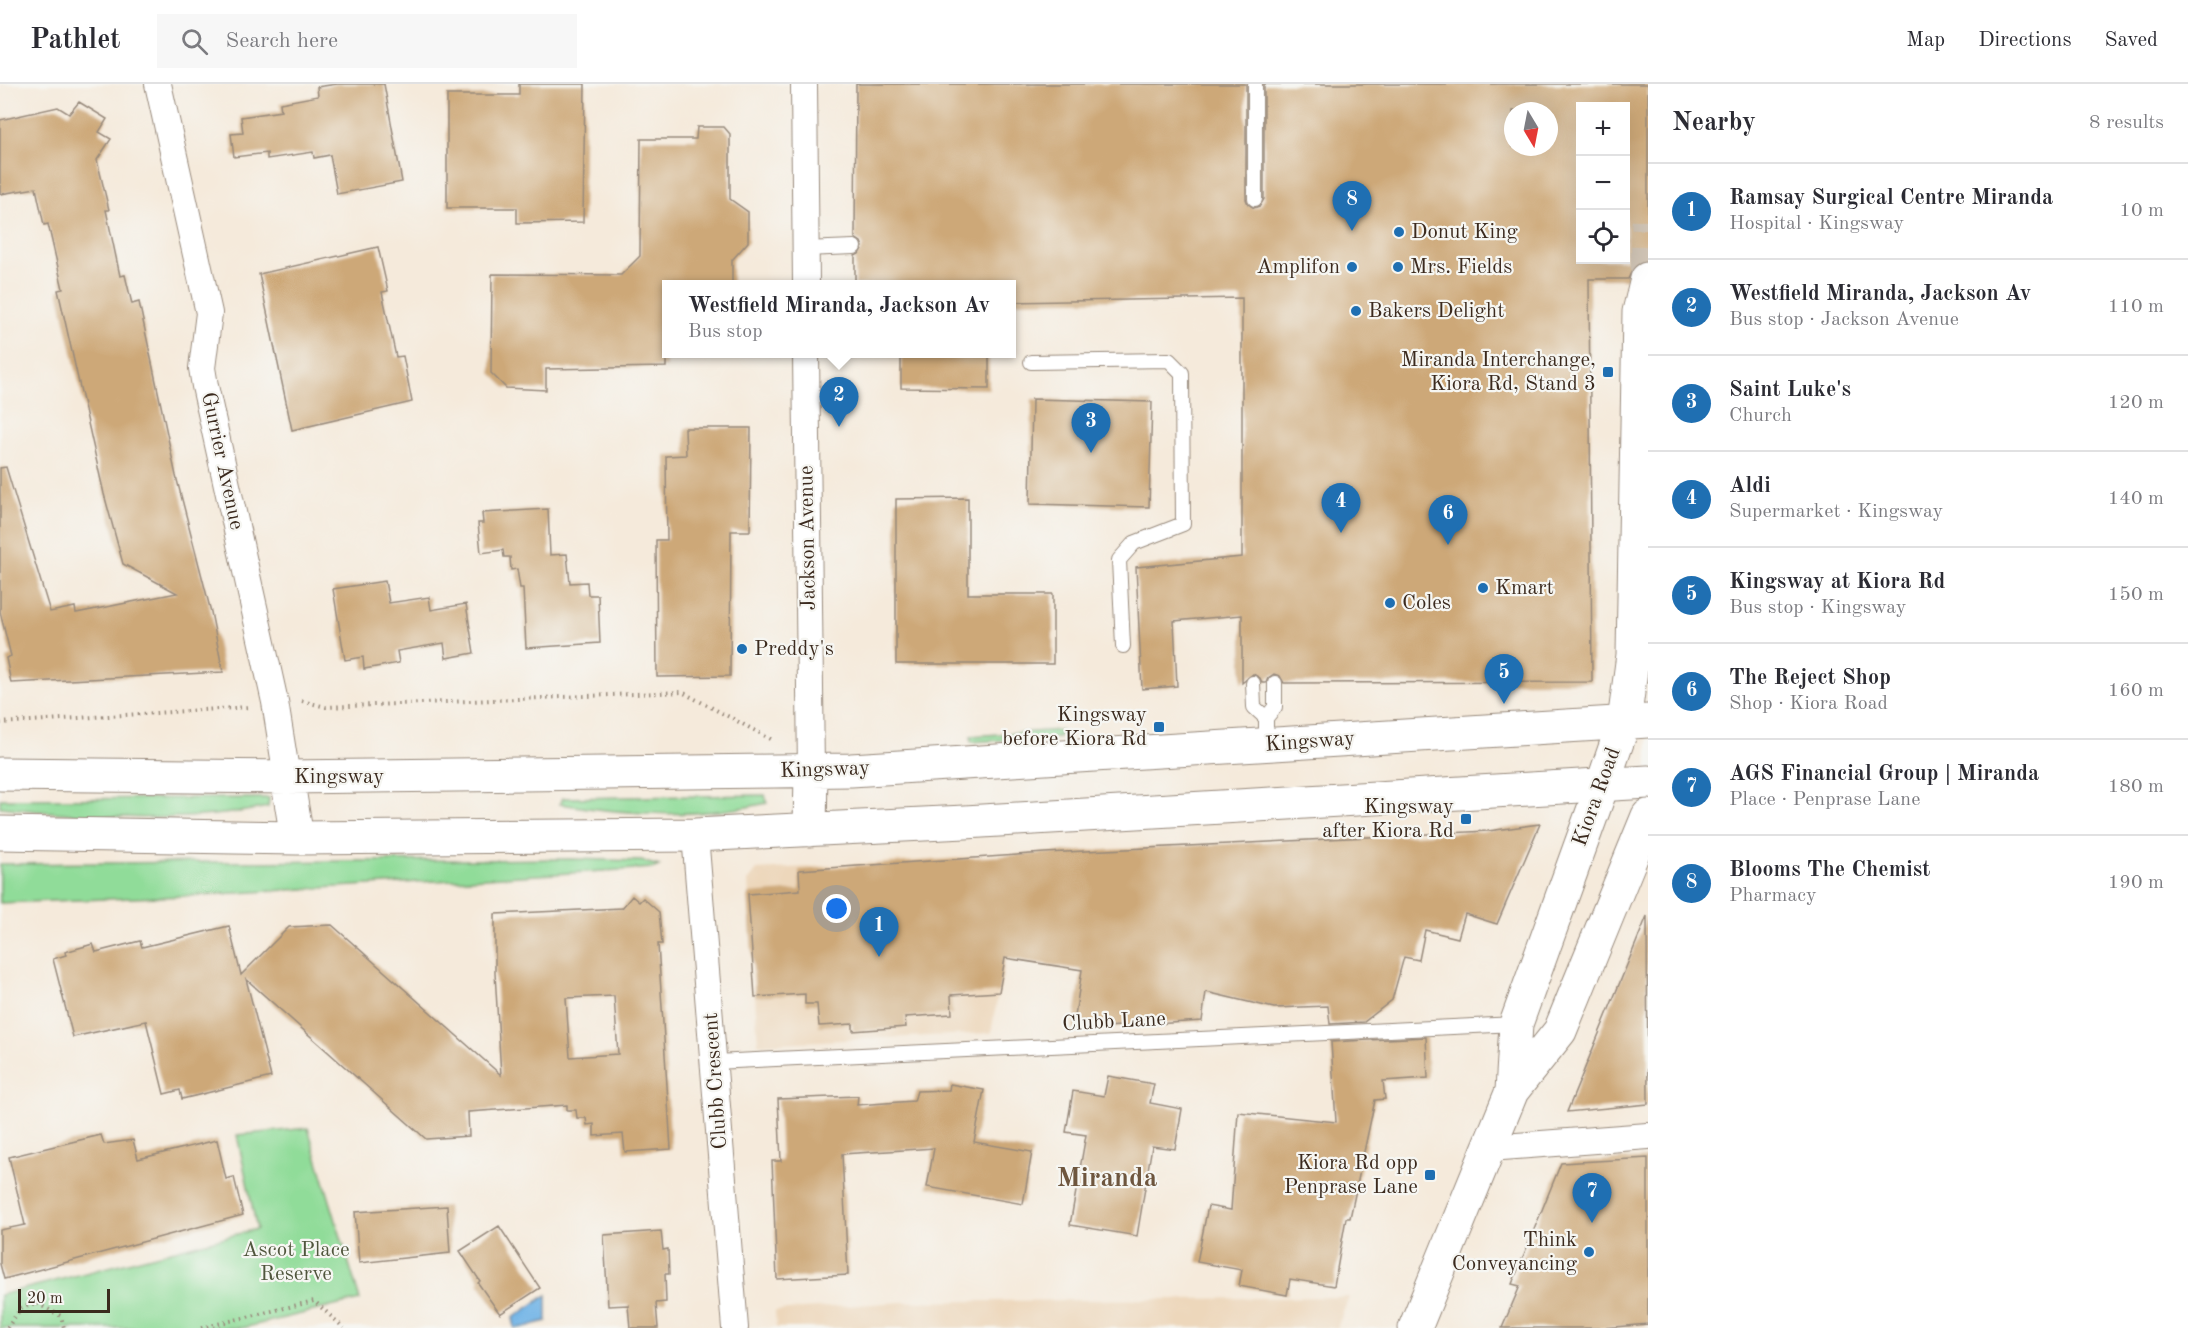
<!DOCTYPE html>
<html lang="en">
<head>
<meta charset="utf-8">
<style>
  body { margin:0; font-family:"Old Standard TT",serif; background:#f7f7f7; color:#2b2b33 }
  .controls { position:absolute; right:18px; top:18px; display:grid; overflow:hidden; border-radius:0px; box-shadow:0 6px 24px #0002 }
  .controls button { width:54px; height:54px; display:grid; place-items:center; padding:0; border:0; border-bottom:2px solid #e1e1e2; background:#fff; color:#2b2b33; font:30px sans-serif }
  .compass { position:absolute; left:1504px; top:18px; width:54px; height:54px; border-radius:50%; background:#fff; box-shadow:0 6px 24px #0002; rotate:170deg }
  .scale { position:absolute; left:18px; bottom:15px; width:92px; box-sizing:border-box; padding-left:6px; border:3px solid #3b2a1e; border-top:0; font-size:16px; line-height:21px; white-space:nowrap; color:#3b2a1e; -webkit-text-stroke:4px #f6f6f2; paint-order:stroke }
  .you { position:absolute; left:837px; top:825px; width:21px; height:21px; margin:-15px; border:4px solid #fff; border-radius:50%; background:#1a73e8; box-shadow:0 0 0 9px #1a73e833 }
  .badge { display:grid; place-items:center; width:39px; height:39px; border-radius:50%; background:#1f6fb2; color:#fff; font-size:20px; font-weight:700 }
  .pin { position:absolute; translate:-50% -50px; filter:drop-shadow(0 2px 3px #0008) }
  .pin::after { content:''; position:absolute; top:32px; width:21px; height:18px; background:inherit; clip-path:polygon(0 0,100% 0,50% 100%) }
  .popup { position:absolute; left:662px; top:196px; width:354px; height:78px; box-sizing:border-box; display:grid; place-content:center; border-radius:0px; background:#fff; filter:drop-shadow(0 2px 4px #0005); font-size:20px; white-space:nowrap; color:#7c7c81 }
  .popup b { font-size:22px; color:#2b2b33 }
  .popup::after { content:''; position:absolute; left:50%; top:100%; margin-left:-12px; border:12px solid transparent; border-top-color:#fff }
  .list { margin:0; padding:0; list-style:none }
  h2 { display:flex; justify-content:space-between; align-items:center; height:78px; margin:0; padding:0 24px; font-size:26px }
  h2 small { font-size:20px; font-weight:400; color:#7c7c81 }
  .list li { display:grid; grid-template-columns:39px 1fr auto; gap:18px; align-items:center; box-sizing:border-box; height:96px; padding:0 24px; border-top:2px solid #e1e1e2 }
  .list b { display:block; font-size:22px; white-space:nowrap }
  .list p { margin:0; font-size:20px; white-space:nowrap; color:#7c7c81 }
  .list em { font-size:20px; font-style:normal; color:#7c7c81 }
  .icon { flex:none; width:33px; height:33px; fill:none; stroke:currentColor; stroke-width:2; stroke-linecap:round; stroke-linejoin:round }
  .map { position:relative; flex:none; width:1648px; height:1244px; overflow:hidden }
  header { display:flex; align-items:center; gap:36px; box-sizing:border-box; height:84px; padding:0 30px; background:#fff; border-bottom:2px solid #e1e1e2 }
  header strong { font-size:28px }
  nav { display:flex; gap:33px; margin-inline-start:auto; font-size:21px }
  .search { width:420px; height:54px; background:#f7f7f7; display:flex; align-items:center; gap:15px; box-sizing:border-box; padding:0 21px; border-radius:0px; color:#7c7c81; font-size:22px }
  main { display:flex }
  aside { flex:1; background:#fff }
  .map>svg:first-child { display:block }
</style>
</head>
<body>
<header>
<strong>Pathlet</strong>
<div class="search"><svg class="icon" aria-label="search" viewBox="0 0 24 24"><circle cx="10" cy="10" r="6"/><path d="M15 15l6 6"/></svg>Search here</div>
<nav><a>Map</a><a>Directions</a><a>Saved</a></nav>
</header>
<main>
<div class="map">
<svg width="1648" height="1244" viewBox="0 0 1648 1244">
  <rect width="100%" height="100%" fill="#f6f6f2"/>
  <filter id="ink" filterUnits="userSpaceOnUse"><feTurbulence type="fractalNoise" baseFrequency=".0167" numOctaves="2"/><feDisplacementMap in="SourceGraphic" scale="12" xChannelSelector="R" yChannelSelector="G"/><feConvolveMatrix kernelMatrix="1 2 1 2 8 2 1 2 1" color-interpolation-filters="sRGB"/></filter>
  <filter id="wash" filterUnits="userSpaceOnUse"><feTurbulence type="fractalNoise" baseFrequency=".008" numOctaves="4" result="noise"/><feDisplacementMap in="SourceGraphic" scale="24" xChannelSelector="R" yChannelSelector="G"/><feGaussianBlur stdDeviation="1.35" result="paint"/><feColorMatrix in="noise" values="0 0 0 0 0 0 0 0 0 0 0 0 0 0 0 0 0 1.4 0 .05"/><feComposite in="paint" operator="in"/></filter>
  <g filter="url(#wash)">
    <rect width="100%" height="100%" fill="#f5eadb"/>
    <path fill="#edd7bb" d="M 1024,770 L 991,949 L 758,960 L 748,797 L 757,786 Z
      M 1349,1213 L 1337,1244 L 776,1244 L 775,1227 L 901,1218 Z"/>
    <path fill="#90dc99" stroke="#66835c" stroke-width="1.5" d="M 1061,646 L 1059,653 L 971,658 L 971,652 Z
      M 765,711 L 767,719 C 698,735 629,731 560,720 L 563,714 Z
      M 269,714 L 268,723 C 180,741 89,733 0,723 L 0,715 Z
      M 572,775 L 641,777 L 659,782 L 654,784 L 186,812 L 0,819 L 0,780 Z
      M 308,1044 L 360,1216 L 242,1244 L 0,1244 L 0,1211 L 257,1145 L 237,1051 Z"/>
    <path fill="#71b4e6" stroke="#566f82" stroke-width="1.5" d="M 547,1211 L 547,1237 C 536,1239 527,1244 515,1244 L 513,1234 Z"/>
    <g id="blocks">
      <path fill="#cda878" fill-rule="evenodd" d="M 337,0 L 384,0 L 402,98 L 337,110 L 330,71 L 314,74 L 313,68 L 267,75 L 267,69 L 234,73 L 231,50 L 243,49 L 241,33 L 281,27 L 280,19 L 318,12 L 317,3 Z
        M 519,0 L 585,0 L 583,138 L 517,139 L 517,124 L 447,124 L 447,11 L 519,11 Z
        M 856,0 L 1246,0 L 1246,115 L 1248,120 L 1254,124 L 1260,122 L 1264,115 L 1264,0 L 1648,0 L 1648,177 L 1634,182 L 1628,195 L 1589,195 L 1592,598 L 1284,599 L 1280,592 L 1274,590 L 1268,594 L 1266,599 L 1262,599 L 1260,594 L 1253,590 L 1242,599 L 1242,531 L 1174,537 L 1177,602 L 1142,605 L 1136,483 L 1242,473 L 1242,214 L 1011,218 L 1011,201 L 855,201 L 855,172 L 859,170 L 863,163 L 861,158 L 855,154 ZM 1581,22 L 1626,22 L 1626,176 L 1581,176 ZM 1513,27 L 1549,27 L 1549,63 L 1513,63 Z
        M 79,18 L 107,35 L 99,48 L 111,55 L 97,76 L 109,126 L 106,126 L 120,192 L 125,191 L 132,220 L 139,218 L 176,392 L 211,528 L 223,588 L 11,599 L 6,574 L 11,572 L 0,528 L 0,384 L 6,383 L 50,528 L 75,523 L 76,529 L 177,509 L 123,480 L 104,410 L 58,206 L 63,205 L 48,140 L 44,141 L 36,104 L 0,110 L 0,36 L 58,23 L 69,30 Z
        M 697,43 L 724,43 L 730,50 L 730,115 L 748,128 L 748,158 L 732,176 L 732,201 L 666,201 L 666,283 L 546,285 L 546,306 L 506,304 L 491,289 L 492,190 L 621,191 L 640,172 L 641,55 L 696,55 Z
        M 378,163 L 388,207 L 382,208 L 396,273 L 403,272 L 412,318 L 292,346 L 259,190 Z
        M 901,270 L 989,270 L 989,305 L 901,304 Z
        M 1032,315 L 1152,318 L 1149,423 L 1030,420 Z
        M 685,344 L 751,344 L 750,447 L 731,447 L 730,592 L 657,593 L 656,456 L 667,456 L 666,372 L 686,371 Z
        M 968,414 L 968,510 L 1053,510 L 1053,580 L 896,580 L 896,415 Z
        M 548,425 L 550,471 L 567,470 L 570,499 L 587,498 L 588,511 L 598,511 L 600,559 L 526,564 L 523,504 L 520,504 L 517,485 L 511,486 L 510,473 L 504,473 L 503,466 L 481,469 L 478,439 L 483,439 L 482,429 Z
        M 385,497 L 389,519 L 429,513 L 431,526 L 466,520 L 474,569 L 446,574 L 444,559 L 397,567 L 399,579 L 364,585 L 363,573 L 345,576 L 333,505 Z
        M 1540,740 L 1497,840 L 1465,830 L 1458,854 L 1425,846 L 1419,876 L 1404,873 L 1392,916 L 1364,938 L 1330,940 L 1328,922 L 1274,924 L 1206,908 L 1202,937 L 1073,945 L 1082,886 L 1005,874 L 999,908 L 951,911 L 952,930 L 905,933 L 906,943 L 853,947 L 853,940 L 819,942 L 817,920 L 805,920 L 805,910 L 755,913 L 748,810 L 800,806 L 799,786 L 1045,769 L 1488,747 Z
        M 632,812 L 639,818 L 643,814 L 659,828 L 662,860 L 658,860 L 671,1065 L 625,1068 L 623,1050 L 594,1052 L 594,1040 L 587,1041 L 586,1034 L 577,1034 L 576,1026 L 567,1026 L 567,1021 L 468,1028 L 469,1052 L 426,1055 L 246,895 L 271,993 L 182,1015 L 180,1006 L 164,1010 L 146,937 L 73,953 L 53,875 L 66,871 L 65,868 L 93,860 L 96,868 L 140,857 L 142,863 L 229,842 L 241,891 L 289,843 L 332,841 L 501,991 L 495,889 L 495,830 L 622,824 ZM 614,912 L 618,970 L 570,973 L 566,914 Z
        M 1647,832 L 1648,1020 L 1567,1028 Z
        M 1426,953 L 1428,994 L 1383,997 L 1385,1015 L 1375,1016 L 1350,1134 L 1346,1134 L 1334,1202 L 1290,1195 L 1287,1211 L 1239,1202 L 1242,1186 L 1197,1178 L 1208,1122 L 1231,1126 L 1238,1028 L 1336,1038 L 1331,958 Z
        M 1108,992 L 1154,1000 L 1150,1019 L 1182,1025 L 1175,1065 L 1152,1062 L 1137,1152 L 1070,1141 L 1086,1051 L 1066,1048 L 1073,1007 L 1104,1012 Z
        M 950,1000 L 984,1006 L 974,1058 L 1032,1068 L 1023,1120 L 927,1103 L 934,1064 L 842,1070 L 848,1191 L 777,1195 L 772,1077 L 781,1077 L 778,1015 L 858,1012 L 857,1021 L 914,1017 L 917,1007 L 949,1006 Z
        M 101,1051 L 104,1060 L 133,1056 L 138,1075 L 217,1056 L 226,1095 L 234,1093 L 243,1131 L 4,1195 L 0,1180 L 0,1146 L 25,1141 L 9,1073 Z
        M 1648,1074 L 1648,1240 L 1603,1244 L 1502,1244 L 1520,1202 L 1512,1200 L 1561,1079 Z
        M 447,1122 L 450,1169 L 359,1179 L 355,1128 Z
        M 499,1142 L 540,1204 L 500,1230 L 478,1199 L 480,1197 L 460,1167 Z
        M 661,1147 L 663,1166 L 668,1165 L 669,1190 L 665,1190 L 666,1218 L 656,1219 L 658,1244 L 630,1244 L 628,1221 L 608,1222 L 604,1151 Z"/>
    </g>
  </g>
  <g filter="url(#ink)">
    <use href="#blocks" fill-opacity="0" stroke="#988a7c" stroke-width="1.5"/>
    <g fill="none" stroke-linecap="round" stroke-linejoin="round">
      <path stroke="#d0c4b5" stroke-width="33" stroke-dasharray="33 16" stroke-linecap="butt" d="M 1647,195 L 1648,137"/>
      <g stroke="#988a7c" stroke-width="16">
        <path id="lane" d="M 1255,0 L 1255,115
          M 805,165 L 854,163
          M 1031,278 L 1169,276 L 1182,289 L 1183,440 L 1134,459 L 1119,476 L 1123,562
          M 1253,599 L 1254,623 L 1266,634
          M 1266,661 L 1266,634 L 1275,623 L 1275,599
          M 715,978 L 1516,940"/>
      </g>
      <g stroke="#988a7c" stroke-width="28">
        <path id="street" d="M 158,0 L 209,229 L 202,284 L 205,302 L 275,618 L 287,693
          M 804,0 L 806,200
          M 806,270 L 811,687
          M 695,751 L 735,1244
          M 1489,1064 L 1648,1052"/>
      </g>
      <g stroke="#988a7c" stroke-width="35">
        <path id="secondary" d="M 1624,638 L 1633,571 L 1639,228 L 1647,195
          M 1512,1007 L 1516,940 L 1602,702
          M 1415,1244 L 1512,1007 L 1560,947 L 1648,732"/>
      </g>
      <g stroke="#988a7c" stroke-width="35">
        <path id="primary" d="M 0,690 L 287,693 L 851,686 L 1648,637
          M 287,693 L 297,754
          M 1602,702 L 1624,638
          M 810,746 L 811,687
          M 0,749 L 297,754 L 695,751 L 965,738 L 1648,698"/>
      </g>
      <path stroke="#988a7c" stroke-width="4" stroke-dasharray="1.5 4.5" stroke-linecap="butt" d="M 302,617 L 326,623 L 682,608 L 771,655
        M 0,639 L 249,623
        M 7,1244 L 21,1224 L 36,1219 L 61,1232 L 64,1244
        M 201,1244 L 314,1217 L 344,1244"/>
      <use href="#lane" stroke="#fff" stroke-width="14"/>
      <use href="#street" stroke="#fff" stroke-width="26"/>
      <use href="#secondary" stroke="#fff" stroke-width="33"/>
      <use href="#primary" stroke="#fff" stroke-width="33"/>
    </g>
  </g>
  <g fill="#1f6fb2" stroke="#f6f6f2" stroke-width="2">
    <circle cx="1399" cy="148" r="6"/>
    <circle cx="1352" cy="183" r="6"/>
    <circle cx="1398" cy="183" r="6"/>
    <circle cx="1356" cy="227" r="6"/>
    <rect x="1602" y="282" width="12" height="12" rx="3"/>
    <circle cx="1483" cy="504" r="6"/>
    <circle cx="1390" cy="519" r="6"/>
    <circle cx="742" cy="565" r="6"/>
    <rect x="1153" y="637" width="12" height="12" rx="3"/>
    <rect x="1460" y="729" width="12" height="12" rx="3"/>
    <rect x="1424" y="1085" width="12" height="12" rx="3"/>
    <circle cx="1589" cy="1168" r="6"/>
  </g>
  <g text-anchor="middle" dominant-baseline="central" stroke-width="4.5" stroke-linejoin="round" paint-order="stroke">
    <g font-size="21" fill="#3b2a1e" stroke="#f6f6f2" text-anchor="start">
      <text x="1411" y="148">Donut King</text>
      <text x="1340" y="183" text-anchor="end">Amplifon</text>
      <text x="1410" y="183">Mrs. Fields</text>
      <text x="1368" y="227">Bakers Delight</text>
      <text x="1596" y="276" text-anchor="end">Miranda Interchange,<tspan x="1596" dy="24">Kiora Rd, Stand 3</tspan></text>
      <text x="1495" y="504">Kmart</text>
      <text x="1402" y="519">Coles</text>
      <text x="754" y="565">Preddy's</text>
      <text x="1147" y="631" text-anchor="end">Kingsway<tspan x="1147" dy="24">before Kiora Rd</tspan></text>
      <text x="1454" y="723" text-anchor="end">Kingsway<tspan x="1454" dy="24">after Kiora Rd</tspan></text>
      <text x="1418" y="1079" text-anchor="end">Kiora Rd opp<tspan x="1418" dy="24">Penprase Lane</tspan></text>
      <text x="1577" y="1156" text-anchor="end">Think<tspan x="1577" dy="24">Conveyancing</tspan></text>
    </g>
    <g font-size="21" fill="#3b2a1e" stroke="#f6f6f2">
      <text transform="translate(222 377) rotate(78)">Gurrier Avenue</text>
      <text transform="translate(808 454) rotate(-91)">Jackson Avenue</text>
      <text transform="translate(1310 658) rotate(-4)">Kingsway</text>
      <text transform="translate(825 686) rotate(-2)">Kingsway</text>
      <text x="339" y="693">Kingsway</text>
      <text transform="translate(1597 713) rotate(-70)">Kiora Road</text>
      <text transform="translate(1114 938) rotate(-3)">Clubb Lane</text>
      <text transform="translate(716 997) rotate(-94)">Clubb Crescent</text>
    </g>
    <g font-size="21" fill="#50563d" stroke="#f6f6f2">
      <text x="296" y="1166">Ascot Place<tspan x="296" dy="24">Reserve</tspan></text>
    </g>
    <g font-size="27" font-weight="bold" fill="#6e563e" stroke="#f6f6f2">
      <text x="1107" y="1094">Miranda</text>
    </g>
  </g>
</svg>
<div class="controls">
<button>+</button>
<button>−</button>
<button><svg class="icon" aria-label="locate" viewBox="0 0 24 24"><circle cx="12" cy="12" r="6"/><path d="M12 2v4M12 18v4M2 12h4M18 12h4"/></svg></button>
</div>
<svg class="compass" viewBox="-18 -18 36 36"><path d="M0-13l5 13h-10z" fill="#e53935"/><path d="M0 13l5-13h-10z" fill="#7c7c81"/></svg>
<div class="scale">20 m</div>
<div class="you"></div>
<div class="pin badge" style="left:879px;top:873px">1</div>
<div class="pin badge" style="left:839px;top:343px">2</div>
<div class="popup"><b>Westfield Miranda, Jackson Av</b>Bus stop</div>
<div class="pin badge" style="left:1091px;top:369px">3</div>
<div class="pin badge" style="left:1341px;top:449px">4</div>
<div class="pin badge" style="left:1504px;top:620px">5</div>
<div class="pin badge" style="left:1448px;top:461px">6</div>
<div class="pin badge" style="left:1592px;top:1139px">7</div>
<div class="pin badge" style="left:1352px;top:147px">8</div>
</div>
<aside>
<h2>Nearby<small>8 results</small></h2>
<ul class="list">
<li><span class="badge">1</span><div><b>Ramsay Surgical Centre Miranda</b><p>Hospital · Kingsway</p></div><em>10 m</em></li>
<li><span class="badge">2</span><div><b>Westfield Miranda, Jackson Av</b><p>Bus stop · Jackson Avenue</p></div><em>110 m</em></li>
<li><span class="badge">3</span><div><b>Saint Luke's</b><p>Church</p></div><em>120 m</em></li>
<li><span class="badge">4</span><div><b>Aldi</b><p>Supermarket · Kingsway</p></div><em>140 m</em></li>
<li><span class="badge">5</span><div><b>Kingsway at Kiora Rd</b><p>Bus stop · Kingsway</p></div><em>150 m</em></li>
<li><span class="badge">6</span><div><b>The Reject Shop</b><p>Shop · Kiora Road</p></div><em>160 m</em></li>
<li><span class="badge">7</span><div><b>AGS Financial Group | Miranda</b><p>Place · Penprase Lane</p></div><em>180 m</em></li>
<li><span class="badge">8</span><div><b>Blooms The Chemist</b><p>Pharmacy</p></div><em>190 m</em></li>
</ul>
</aside>
</main>
</body>
</html>
